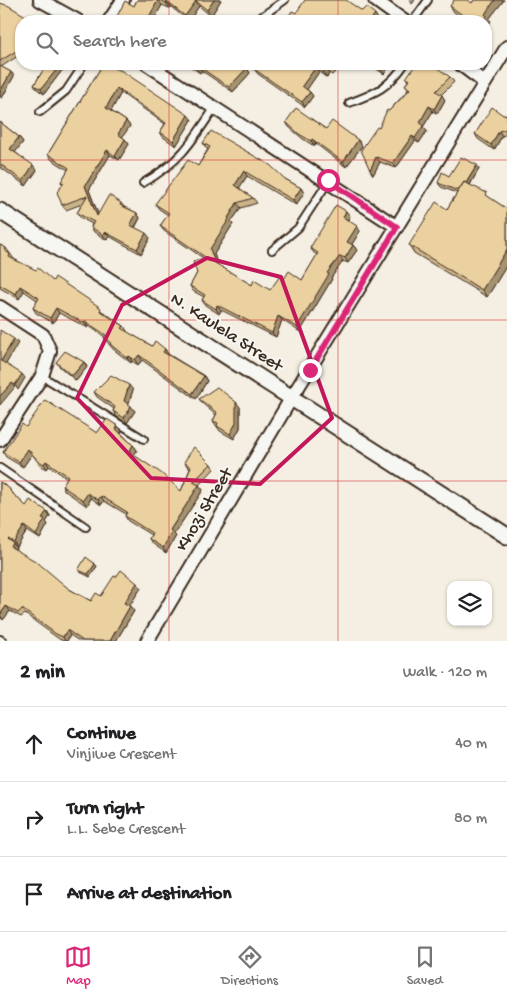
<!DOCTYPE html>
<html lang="en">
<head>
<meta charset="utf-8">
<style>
  body { margin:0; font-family:"Gochi Hand",sans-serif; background:#f2f2f2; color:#202124 }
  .controls { position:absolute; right:15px; bottom:15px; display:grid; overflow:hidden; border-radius:10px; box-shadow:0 1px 4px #0004 }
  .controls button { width:45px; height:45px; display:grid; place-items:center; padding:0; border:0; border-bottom:1px solid #e0e0e0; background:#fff; color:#202124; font:25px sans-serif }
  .stop { position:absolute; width:15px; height:15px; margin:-11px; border:4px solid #db2777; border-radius:50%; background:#fff }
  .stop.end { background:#db2777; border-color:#fff; box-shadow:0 1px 5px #0008 }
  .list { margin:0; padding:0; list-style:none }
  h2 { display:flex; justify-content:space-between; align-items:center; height:65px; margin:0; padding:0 20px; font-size:21px }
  h2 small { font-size:16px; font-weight:400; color:#757577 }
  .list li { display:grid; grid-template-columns:32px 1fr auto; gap:15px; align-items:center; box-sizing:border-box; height:75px; padding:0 20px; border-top:1px solid #e0e0e0 }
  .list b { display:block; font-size:19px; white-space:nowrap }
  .list p { margin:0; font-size:16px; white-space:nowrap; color:#757577 }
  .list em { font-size:16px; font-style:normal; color:#757577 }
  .icon { flex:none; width:28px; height:28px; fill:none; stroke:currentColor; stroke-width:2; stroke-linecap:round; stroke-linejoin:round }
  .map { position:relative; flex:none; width:507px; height:641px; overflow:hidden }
  .search { position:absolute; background:#fff; box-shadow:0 1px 4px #0004; left:15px; right:15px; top:15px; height:55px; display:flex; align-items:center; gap:12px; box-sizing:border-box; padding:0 18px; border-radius:20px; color:#757577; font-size:19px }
  .sheet { height:290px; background:#fff }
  nav { display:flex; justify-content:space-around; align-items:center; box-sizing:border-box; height:70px; border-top:1px solid #e0e0e0; background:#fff; font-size:14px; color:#757577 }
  nav a { display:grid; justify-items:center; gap:2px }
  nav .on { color:#db2777 }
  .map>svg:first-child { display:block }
</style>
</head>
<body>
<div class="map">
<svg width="507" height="641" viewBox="0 0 507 641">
  <rect width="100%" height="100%" fill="#f4efe2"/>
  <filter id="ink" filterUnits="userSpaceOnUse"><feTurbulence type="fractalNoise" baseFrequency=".02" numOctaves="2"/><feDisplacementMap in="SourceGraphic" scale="10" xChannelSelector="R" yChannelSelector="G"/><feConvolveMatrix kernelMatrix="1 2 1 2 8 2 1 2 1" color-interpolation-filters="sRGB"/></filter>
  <g filter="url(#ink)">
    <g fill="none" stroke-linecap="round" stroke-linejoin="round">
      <g stroke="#3b2a1e" stroke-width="10">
        <path id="service" d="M 255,21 L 285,0
          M 413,21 L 428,0
          M 349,103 C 376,93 388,88 405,64
          M 40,112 L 66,91 L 84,64
          M 143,183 C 180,162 192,142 215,107
          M 272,250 L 298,228 L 328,182
          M 42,376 L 144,439
          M 0,468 L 86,527
          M 0,639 L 3,641"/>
      </g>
      <g stroke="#3b2a1e" stroke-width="16">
        <path id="minor" d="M 40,0 L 78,21
          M 375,0 L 404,21
          M 109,21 L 123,0
          M 147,64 L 397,227
          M 460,64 L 484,82
          M 0,307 L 43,335 L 50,351 L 42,376 L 0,440
          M 147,641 L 292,397 L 507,47"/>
      </g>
      <g stroke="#3b2a1e" stroke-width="19">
        <path id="tertiary" d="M 0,211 L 507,536"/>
      </g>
      <use href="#service" stroke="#f6f6f2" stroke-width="6"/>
      <use href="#minor" stroke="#f6f6f2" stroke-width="12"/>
      <use href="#tertiary" stroke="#f6f6f2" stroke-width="15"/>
    </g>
    <path fill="#cbb48a" stroke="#3b2a1e" d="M 137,0 L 221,0 L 211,16 L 199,6 L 189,21 L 171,7 L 169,8 L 162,5 L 153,21 L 116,21 L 115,20 L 134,6 Z
      M 474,0 L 504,0 L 489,19 L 491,21 L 463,19 L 454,12 L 450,6 L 472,3 Z
      M 0,3 L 21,21 L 21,54 L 1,67 L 11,72 L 14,76 L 2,98 L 0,97 Z
      M 47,64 L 69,64 L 69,65 L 67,64 L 44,94 L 37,89 L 34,85 Z
      M 103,64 L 192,120 L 176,146 L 163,137 L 160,132 L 165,124 L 121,93 L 111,111 L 126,121 L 130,126 L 122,137 L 125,139 L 129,144 L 119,160 L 110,155 L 89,190 L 98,214 L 121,203 L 124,207 L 137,213 L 140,218 L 135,228 L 150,238 L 141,254 L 109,236 L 107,240 L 94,232 L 91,227 L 92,224 L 81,218 L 77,213 L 82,204 L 66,210 L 62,205 L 63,185 L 61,182 L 68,170 L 51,159 L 48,154 Z
      M 188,64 L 242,64 L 250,73 L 233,92 L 202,71 L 200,73 L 191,67 Z
      M 258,64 L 342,64 L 335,72 L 332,75 L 329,73 L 327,78 L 319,72 L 307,89 L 313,96 L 305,107 L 258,74 L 254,69 Z
      M 369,64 L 391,64 L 384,74 Z
      M 450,77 L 454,82 L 441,95 L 445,100 L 437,114 L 433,111 L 423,127 L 427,131 L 419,143 L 415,141 L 396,168 L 380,162 L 373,175 L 379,128 L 389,111 L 408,90 L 405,85 L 408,81 L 406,78 Z
      M 507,114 L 507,134 L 502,136 L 494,150 L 478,139 L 475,134 L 503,115 Z
      M 0,122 L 19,137 L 23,142 L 15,152 L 37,170 L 26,186 L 0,167 Z
      M 286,122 L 326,129 L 358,140 L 362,146 L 346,167 L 316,144 L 314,146 L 303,139 L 289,127 Z
      M 203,143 L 285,179 L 301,188 L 304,193 L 296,205 L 247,176 L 239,188 L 253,198 L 257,203 L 241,208 L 231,222 L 233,224 L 214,254 L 217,265 L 252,285 L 270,290 L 284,279 L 302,280 L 317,255 L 314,253 L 310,248 L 350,216 L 348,220 L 360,231 L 352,244 L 357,250 L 348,263 L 343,261 L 331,278 L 332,279 L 300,332 L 282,320 L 276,337 L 221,310 L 219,314 L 205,305 L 202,300 L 204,297 L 193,291 L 190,286 L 197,273 L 203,258 L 164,231 L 160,226 L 168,215 L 159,209 L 155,204 L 198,166 L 208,149 L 206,148 Z
      M 479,169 L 470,185 L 507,209 L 507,265 L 487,297 L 414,253 L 409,245 L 447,209 L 457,193 L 441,187 L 438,183 L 449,176 Z
      M 0,245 L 6,248 L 14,259 L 53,281 L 105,313 L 124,326 L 127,331 L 127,332 L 152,346 L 165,349 L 168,354 L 204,376 L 207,381 L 196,399 L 142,360 L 138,365 L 132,361 L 131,363 L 113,349 L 104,338 L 105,337 L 89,326 L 88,328 L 59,313 L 53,323 L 36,313 L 33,308 L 37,300 L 24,291 L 19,299 L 0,288 Z
      M 56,362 L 84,362 L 87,367 L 76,381 L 60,367 Z
      M 133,390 L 128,404 L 135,411 L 127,423 L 116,416 L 113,411 L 114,409 L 97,397 L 94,392 Z
      M 199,399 L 240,407 L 240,428 L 234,439 L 220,431 L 213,421 L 216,415 L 203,404 Z
      M 26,427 L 97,433 L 122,431 L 121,433 L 133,445 L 137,450 L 134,455 L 181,491 L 190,469 L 188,467 L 184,462 L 211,464 L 214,469 L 199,485 L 203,490 L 174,534 L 176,536 L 166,553 L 153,544 L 149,539 L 151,535 L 128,521 L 125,516 L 126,514 L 104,501 L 101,505 L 91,498 L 87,506 L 65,491 L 62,486 L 67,478 L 49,466 L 47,469 L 41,466 L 32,454 L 23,467 L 6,457 L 3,452 Z
      M 0,482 L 13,493 L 13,494 L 26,506 L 47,511 L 50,516 L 46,522 L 48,524 L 40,539 L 27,531 L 17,547 L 14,545 L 16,548 L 15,550 L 69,589 L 91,601 L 101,596 L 116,577 L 141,588 L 129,606 L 134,611 L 116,641 L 79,641 L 70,635 L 67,641 L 64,641 L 59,639 L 25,614 L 21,617 L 10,611 L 3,620 L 0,617 Z
      M 95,564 L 97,566 L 90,577 L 80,572 L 78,570 Z"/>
    <path fill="#a59270" stroke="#3b2a1e" d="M 158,0 L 162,5 L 153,21 L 147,21 Z
      M 214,0 L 221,0 L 211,16 L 207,10 Z
      M 409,0 L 415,0 L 412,4 Z
      M 495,0 L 504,0 L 489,19 L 491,21 L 486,29 L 486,21 L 483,21 L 485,14 Z
      M 196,1 L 199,6 L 189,21 L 185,16 Z
      M 167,2 L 171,7 L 169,8 L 166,3 Z
      M 375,14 L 378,19 L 377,21 L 372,18 Z
      M 61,64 L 67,64 L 44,94 L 41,89 Z
      M 335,64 L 342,64 L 335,72 L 332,68 Z
      M 384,64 L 391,64 L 384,74 L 380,69 Z
      M 198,66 L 202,71 L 200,73 L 196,68 Z
      M 316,67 L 319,72 L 306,91 L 302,86 Z
      M 247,68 L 250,73 L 233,92 L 229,87 Z
      M 326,68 L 329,73 L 327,78 L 323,73 Z
      M 11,72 L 14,76 L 2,98 L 0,95 L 0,92 Z
      M 117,88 L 121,93 L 110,113 L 106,108 Z
      M 310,92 L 313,96 L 305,107 L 302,102 Z
      M 442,95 L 445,100 L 437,114 L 434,109 Z
      M 429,106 L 433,111 L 423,127 L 427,131 L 419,143 L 415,138 L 420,122 Z
      M 188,115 L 192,120 L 176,146 L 173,141 Z
      M 126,121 L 130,126 L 121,139 L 118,134 Z
      M 499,131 L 502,136 L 494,150 L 491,145 Z
      M 412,136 L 415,141 L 396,168 L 393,163 Z
      M 19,137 L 23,142 L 14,154 L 10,149 Z
      M 125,139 L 129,144 L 119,160 L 115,156 Z
      M 312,139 L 316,144 L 314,146 L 311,141 Z
      M 358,140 L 362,146 L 346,167 L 343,162 Z
      M 107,150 L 110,155 L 89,190 L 101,221 L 97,216 L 85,186 Z
      M 376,157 L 380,162 L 373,175 L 370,170 Z
      M 33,165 L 37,170 L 26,186 L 23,181 Z
      M 477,165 L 479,169 L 463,196 L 461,192 Z
      M 244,171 L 247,176 L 238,190 L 235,185 Z
      M 301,188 L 304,193 L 296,205 L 293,200 Z
      M 237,203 L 241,208 L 231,222 L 233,224 L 214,254 L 219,268 L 215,263 L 210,249 L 228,218 Z
      M 346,211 L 350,216 L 346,222 L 343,217 Z
      M 137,213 L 140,218 L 133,230 L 130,225 Z
      M 357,226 L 360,231 L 351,246 L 347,242 Z
      M 105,232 L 109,236 L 107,240 L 103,235 Z
      M 146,233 L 150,238 L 141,254 L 137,249 Z
      M 353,245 L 357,250 L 348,263 L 345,258 Z
      M 507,249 L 507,265 L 487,297 L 482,290 Z
      M 340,256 L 343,261 L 331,278 L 332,279 L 300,332 L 297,327 L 327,273 Z
      M 20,286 L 24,291 L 19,299 L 16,294 Z
      M 217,305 L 221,310 L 219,314 L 216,309 Z
      M 56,308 L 59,313 L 53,323 L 50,318 Z
      M 278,316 L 282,320 L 276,337 L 272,333 Z
      M 85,321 L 89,326 L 88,328 L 84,323 Z
      M 14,339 L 18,343 L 5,366 L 1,361 Z
      M 165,349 L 168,354 L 167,357 L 163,352 Z
      M 139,355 L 142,360 L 138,365 L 135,360 Z
      M 129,356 L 132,361 L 131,363 L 127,358 Z
      M 84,362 L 87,367 L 76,381 L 72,376 Z
      M 22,374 L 25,378 L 18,390 L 15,385 Z
      M 204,376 L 207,381 L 196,399 L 192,394 Z
      M 12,383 L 15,387 L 0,405 L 0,396 Z
      M 129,385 L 133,390 L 128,406 L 124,401 Z
      M 236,402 L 240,407 L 240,428 L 234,439 L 230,434 Z
      M 131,406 L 135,411 L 127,423 L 124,418 Z
      M 118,426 L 122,431 L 120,434 L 116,429 Z
      M 133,445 L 137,450 L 133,457 L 129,452 Z
      M 28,449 L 32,454 L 23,467 L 19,462 Z
      M 46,461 L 49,466 L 47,469 L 44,464 Z
      M 199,485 L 203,490 L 174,534 L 176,536 L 166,553 L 163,548 L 170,530 Z
      M 88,493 L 91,498 L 87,506 L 83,500 Z
      M 101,496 L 104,501 L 101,505 L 98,500 Z
      M 47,511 L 50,516 L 46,522 L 48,524 L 40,539 L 36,535 L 42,518 Z
      M 24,526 L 27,531 L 17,547 L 14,542 Z
      M 13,543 L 16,548 L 14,552 L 11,547 Z
      M 95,564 L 97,566 L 90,577 L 88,574 Z
      M 137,583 L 141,588 L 128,608 L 124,603 Z
      M 6,606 L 10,611 L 3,620 L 0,615 Z
      M 130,606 L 134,611 L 116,641 L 110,641 Z
      M 67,630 L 70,635 L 67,641 L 65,641 L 63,637 Z"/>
    <path fill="#ecd1a0" stroke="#3b2a1e" d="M 137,0 L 158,0 L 147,21 L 117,21 L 115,20 L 125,1 L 134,6 Z
      M 160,0 L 214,0 L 207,10 L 196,1 L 185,16 L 167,2 L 166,3 Z
      M 305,0 L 346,0 L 362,11 L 366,7 L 375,14 L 372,18 L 376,21 L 288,21 L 286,20 L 292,11 L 296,13 Z
      M 454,0 L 468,0 L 472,3 L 474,0 L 495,0 L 485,14 L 487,16 L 483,21 L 461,21 L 465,17 L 450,6 Z
      M 0,3 L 9,6 L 34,21 L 21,21 L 21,48 L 0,61 Z
      M 47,64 L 61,64 L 41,89 L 34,85 Z
      M 103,64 L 122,71 L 188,115 L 173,141 L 160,132 L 166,123 L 117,88 L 106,108 L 126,121 L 118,134 L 125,139 L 115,156 L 107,150 L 85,186 L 97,216 L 109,195 L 121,203 L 120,205 L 137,213 L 130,225 L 146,233 L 137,249 L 105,232 L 103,235 L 91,227 L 94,222 L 77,213 L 87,196 L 62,205 L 57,192 L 64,183 L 61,182 L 69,168 L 48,154 Z
      M 190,64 L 242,64 L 247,68 L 229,87 L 198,66 L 196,68 Z
      M 258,64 L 335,64 L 328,70 L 326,68 L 323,73 L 316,67 L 302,86 L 310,92 L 302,102 L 254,69 Z
      M 373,64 L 384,64 L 380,69 Z
      M 416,64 L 432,64 L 450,77 L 436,91 L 442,95 L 434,109 L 429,106 L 420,122 L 423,126 L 415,138 L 412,136 L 393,163 L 376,157 L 370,170 L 361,150 L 377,127 L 379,128 L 387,110 L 389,111 L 410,89 L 405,85 L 409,80 L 406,78 Z
      M 0,66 L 11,72 L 0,92 Z
      M 492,107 L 503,115 L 507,114 L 507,129 L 499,131 L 491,145 L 475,134 Z
      M 296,108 L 326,129 L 332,121 L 358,140 L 343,162 L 312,139 L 311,141 L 299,134 L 286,122 Z
      M 0,122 L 19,137 L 10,149 L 33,165 L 23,181 L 0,164 Z
      M 211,131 L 270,165 L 285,179 L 301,188 L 293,200 L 244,171 L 235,185 L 253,198 L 237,203 L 228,218 L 229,219 L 210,249 L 215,263 L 252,285 L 254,280 L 270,290 L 280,276 L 284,279 L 289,271 L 302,280 L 318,253 L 310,248 L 336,205 L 346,211 L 343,217 L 357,226 L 347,242 L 353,245 L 345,258 L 340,256 L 327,273 L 329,274 L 297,327 L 278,316 L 272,333 L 217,305 L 216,309 L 202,300 L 205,295 L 190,286 L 197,273 L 193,262 L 205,257 L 160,226 L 169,213 L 155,204 L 188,160 L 198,166 L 210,147 L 203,143 Z
      M 461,157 L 477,165 L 466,183 L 464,182 L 458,191 L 438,183 L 442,172 L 449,176 Z
      M 464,182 L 487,193 L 486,195 L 507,209 L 507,249 L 482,290 L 409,245 L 436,202 L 447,209 Z
      M 0,245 L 6,248 L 5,251 L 10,254 L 9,257 L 36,270 L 38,268 L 53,281 L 55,277 L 101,308 L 100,311 L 124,326 L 122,328 L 126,331 L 152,346 L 155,341 L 165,349 L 163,352 L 204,376 L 192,394 L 139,355 L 135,360 L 129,356 L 127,358 L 110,344 L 111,342 L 104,338 L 106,335 L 85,321 L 84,323 L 56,308 L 50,318 L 33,308 L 39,298 L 20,286 L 16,294 L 0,285 Z
      M 0,330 L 14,339 L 1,361 L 22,374 L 15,385 L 12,383 L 0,396 Z
      M 65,351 L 84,362 L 72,376 L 56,362 Z
      M 111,375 L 129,385 L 124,401 L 131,406 L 124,418 L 113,411 L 115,407 L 94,392 Z
      M 217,387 L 236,402 L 236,423 L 230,434 L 217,426 L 218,423 L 213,421 L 217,413 L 199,399 Z
      M 45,400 L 97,433 L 107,419 L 118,426 L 116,429 L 133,445 L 129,452 L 161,473 L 181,491 L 191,467 L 184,462 L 194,447 L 211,464 L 193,482 L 199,485 L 170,530 L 172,531 L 163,548 L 149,539 L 152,533 L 125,516 L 127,512 L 101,496 L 98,500 L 88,493 L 83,500 L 62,486 L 68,476 L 46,461 L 44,464 L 38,461 L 28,449 L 19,462 L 3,452 L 22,424 L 26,427 Z
      M 0,482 L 10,489 L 10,491 L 26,506 L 30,500 L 47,511 L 42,518 L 45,519 L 36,535 L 24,526 L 14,542 L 8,539 L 13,543 L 11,547 L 37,562 L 69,589 L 91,601 L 96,593 L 101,596 L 114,576 L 116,577 L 121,570 L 137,583 L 124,603 L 130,606 L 110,641 L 83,641 L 67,630 L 63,637 L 56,634 L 22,609 L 18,613 L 6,606 L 0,615 Z
      M 86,557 L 95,564 L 88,574 L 78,570 Z"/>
  </g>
  <g fill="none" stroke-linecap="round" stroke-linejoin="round" filter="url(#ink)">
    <path stroke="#db2777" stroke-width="6" d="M 310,370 L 397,227 L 328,180"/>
  </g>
  <path fill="none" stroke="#c2185b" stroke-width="4" stroke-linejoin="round" d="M 207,258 L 281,277 L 332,418 L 260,484 L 151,478 L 77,398 L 122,305 Z"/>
  <path fill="none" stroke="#d62828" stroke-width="1" stroke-opacity="0.55" d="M 169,0 L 169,21M 338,0 L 338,21M 169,64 L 169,641M 338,64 L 338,641M 0,160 L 507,160M 0,320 L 507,320M 0,481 L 507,481"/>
  <g text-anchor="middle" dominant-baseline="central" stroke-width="4" stroke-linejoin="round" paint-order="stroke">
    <g font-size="18" fill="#3b2a1e" stroke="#f6f6f2">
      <text transform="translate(226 333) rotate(33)">N. Kaulela Street</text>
      <text transform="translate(205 510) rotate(-59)">Khozi Street</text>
    </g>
  </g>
</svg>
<div class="controls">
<button><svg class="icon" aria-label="layers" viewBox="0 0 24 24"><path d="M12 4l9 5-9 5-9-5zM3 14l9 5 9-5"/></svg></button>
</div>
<div class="stop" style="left:328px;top:180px"></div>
<div class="stop end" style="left:310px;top:370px"></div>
<div class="search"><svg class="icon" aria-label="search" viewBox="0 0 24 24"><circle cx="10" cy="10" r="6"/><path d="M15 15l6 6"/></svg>Search here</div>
</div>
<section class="sheet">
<h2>2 min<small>Walk · 120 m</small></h2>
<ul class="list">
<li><svg class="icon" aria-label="ahead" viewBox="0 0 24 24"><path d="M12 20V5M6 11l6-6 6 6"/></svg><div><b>Continue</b><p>Vinjiwe Crescent</p></div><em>40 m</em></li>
<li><svg class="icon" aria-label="right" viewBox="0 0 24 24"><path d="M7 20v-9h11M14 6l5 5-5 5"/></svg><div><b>Turn right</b><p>L.L. Sebe Crescent</p></div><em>80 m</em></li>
<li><svg class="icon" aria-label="arrive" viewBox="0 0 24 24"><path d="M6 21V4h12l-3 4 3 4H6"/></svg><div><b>Arrive at destination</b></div></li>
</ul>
</section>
<nav>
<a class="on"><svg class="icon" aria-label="map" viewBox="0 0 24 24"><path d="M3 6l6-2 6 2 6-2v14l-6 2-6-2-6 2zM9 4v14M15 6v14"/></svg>Map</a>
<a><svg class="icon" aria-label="directions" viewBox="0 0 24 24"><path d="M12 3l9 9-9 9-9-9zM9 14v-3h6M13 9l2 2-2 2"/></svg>Directions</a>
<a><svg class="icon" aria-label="saved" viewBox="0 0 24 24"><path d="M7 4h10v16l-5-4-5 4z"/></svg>Saved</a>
</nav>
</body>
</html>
